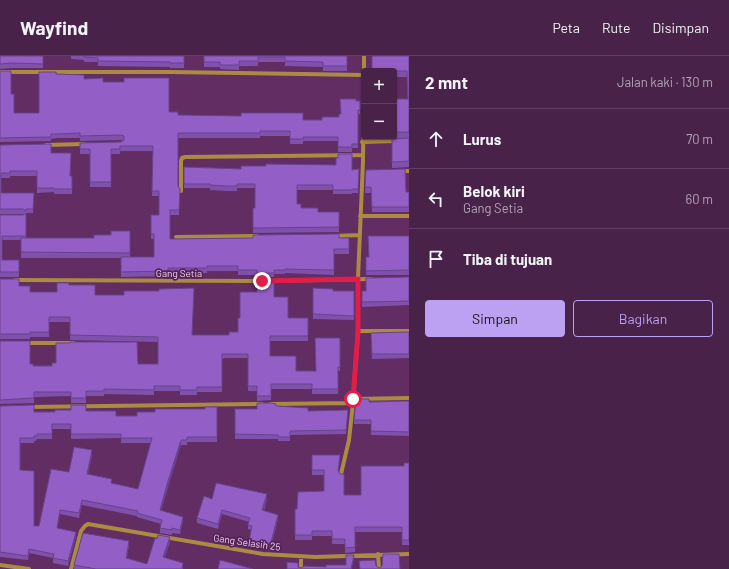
<!DOCTYPE html>
<html lang="id">
<head>
<meta charset="utf-8">
<style>
  body { margin:0; font-family:Barlow,sans-serif; background:#532f54; color:#f1f3f6 }
  .controls { position:absolute; right:12px; top:12px; display:grid; overflow:hidden; border-radius:4px; box-shadow:0 1px 3px #0004 }
  .controls button { width:36px; height:36px; display:grid; place-items:center; padding:0; border:0; border-bottom:1px solid #613f62; background:#49224a; color:#f1f3f6; font:20px sans-serif }
  .stop { position:absolute; width:12px; height:12px; margin:-9px; border:3px solid #e11d48; border-radius:50%; background:#fff }
  .stop.end { background:#e11d48; border-color:#fff; box-shadow:0 1px 4px #0008 }
  .list { margin:0; padding:0; list-style:none }
  h2 { display:flex; justify-content:space-between; align-items:center; height:52px; margin:0; padding:0 16px; font-size:17px }
  h2 small { font-size:13px; font-weight:400; color:#b1a4b5 }
  .list li { display:grid; grid-template-columns:26px 1fr auto; gap:12px; align-items:center; box-sizing:border-box; height:60px; padding:0 16px; border-top:1px solid #613f62 }
  .list b { display:block; font-size:15px; white-space:nowrap }
  .list p { margin:0; font-size:13px; white-space:nowrap; color:#b1a4b5 }
  .list em { font-size:13px; font-style:normal; color:#b1a4b5 }
  .actions { display:flex; gap:8px; padding:12px 16px }
  .actions a { flex:1; padding:9px 0; border:1px solid #bca0f2; border-radius:4px; text-align:center; font-size:14px; color:#bca0f2 }
  .actions .main { background:#bca0f2; color:#111 }
  .icon { flex:none; width:22px; height:22px; fill:none; stroke:currentColor; stroke-width:2; stroke-linecap:round; stroke-linejoin:round }
  .map { position:relative; flex:none; width:409px; height:513px; overflow:hidden }
  header { display:flex; align-items:center; gap:24px; box-sizing:border-box; height:56px; padding:0 20px; background:#49224a; border-bottom:1px solid #613f62 }
  header strong { font-size:19px }
  nav { display:flex; gap:22px; margin-inline-start:auto; font-size:14px }
  main { display:flex }
  aside { flex:1; background:#49224a }
  .map>svg:first-child { display:block }
</style>
</head>
<body>
<header>
<strong>Wayfind</strong>
<nav><a>Peta</a><a>Rute</a><a>Disimpan</a></nav>
</header>
<main>
<div class="map">
<svg width="409" height="513" viewBox="0 0 409 513">
  <rect width="100%" height="100%" fill="#612d63"/>
  <g fill="none" stroke-linecap="round" stroke-linejoin="round">
    <path stroke="#ab8b41" stroke-width="4" d="M 364,15 L 364,0
      M 0,16 L 169,16 L 364,19
      M 362,86 L 396,85
      M 46,89 L 84,88
      M 400,115 L 409,115
      M 181,135 L 181,105 L 182,102 L 185,101 L 363,99
      M 360,160 L 409,160
      M 334,180 L 360,179
      M 176,181 L 257,180
      M 15,224 L 263,225
      M 269,225 L 371,223
      M 358,275 L 409,275
      M 24,287 L 74,287
      M 353,343 L 409,342
      M 270,348 L 353,347
      M 30,351 L 262,348
      M 341,418 L 349,384 L 353,347 L 358,275 L 358,223 L 363,105 L 364,19
      M 378,498 L 379,513
      M 0,509 L 29,513
      M 71,513 L 81,475 L 85,470 L 88,468 L 263,498 L 315,501 L 409,498
      M 301,513 L 301,500"/>
  </g>
  <path fill="#7f51ab" fill-rule="evenodd" d="M 0,0 L 43,0 L 43,12 L 11,12 L 0,13 Z
    M 71,0 L 184,0 L 184,12 L 170,12 L 170,11 L 98,10 L 98,6 L 84,6 L 84,4 L 71,3 Z
    M 204,0 L 347,0 L 347,15 L 323,15 L 323,11 L 285,10 L 285,6 L 258,6 L 258,10 L 239,10 L 239,14 L 220,13 L 220,11 L 204,11 Z
    M 409,0 L 409,82 L 392,82 L 392,81 L 394,81 L 394,43 L 408,43 L 407,21 L 394,21 L 394,15 Z
    M 0,15 L 11,38 L 14,57 L 39,57 L 56,18 L 103,26 L 169,56 L 178,59 L 303,64 L 322,64 L 339,61 L 341,58 L 356,45 L 360,45 L 360,58 L 358,58 L 358,92 L 352,92 L 352,96 L 338,96 L 338,85 L 303,85 L 303,88 L 290,88 L 290,80 L 260,80 L 260,82 L 178,82 L 178,130 L 180,133 L 179,159 L 170,159 L 170,183 L 349,182 L 349,198 L 334,198 L 334,219 L 285,217 L 285,218 L 274,218 L 274,221 L 257,221 L 257,219 L 238,219 L 238,215 L 207,215 L 207,217 L 168,217 L 168,220 L 121,221 L 121,202 L 21,202 L 21,184 L 2,184 L 2,204 L 19,204 L 19,221 L 0,221 L 0,159 L 24,159 L 23,158 L 0,158 L 0,89 L 51,97 L 70,120 L 72,120 L 72,138 L 54,138 L 54,136 L 37,137 L 37,120 L 10,120 L 10,122 L 1,122 L 1,137 L 34,137 L 33,157 L 26,157 L 26,182 L 94,182 L 130,175 L 130,201 L 154,201 L 154,183 L 151,183 L 151,159 L 159,159 L 159,140 L 152,140 L 153,95 L 120,95 L 120,98 L 111,98 L 111,131 L 90,131 L 90,98 L 80,98 L 80,87 L 121,86 L 123,85 L 121,84 L 80,85 L 80,82 L 57,82 L 51,83 L 51,85 L 0,86 Z
    M 409,82 L 409,111 L 392,112 L 392,83 Z
    M 184,111 L 241,113 L 359,113 L 358,137 L 352,137 L 352,138 L 333,138 L 333,134 L 297,134 L 297,148 L 301,152 L 318,156 L 339,156 L 339,176 L 253,177 L 253,152 L 255,152 L 255,132 L 237,132 L 237,135 L 227,135 L 210,134 L 210,132 L 184,132 Z
    M 366,114 L 406,136 L 409,136 L 409,156 L 372,156 L 371,137 L 365,137 Z
    M 409,180 L 409,219 L 366,219 L 366,201 L 368,201 Z
    M 409,221 L 409,249 L 362,251 L 362,235 L 366,235 Z
    M 0,223 L 19,230 L 30,236 L 57,236 L 69,229 L 95,239 L 192,279 L 229,279 L 238,276 L 240,262 L 274,241 L 288,262 L 308,262 L 308,285 L 270,285 L 270,300 L 296,315 L 316,315 L 340,282 L 340,315 L 338,315 L 338,338 L 312,338 L 312,333 L 271,333 L 271,344 L 257,345 L 257,335 L 248,335 L 248,302 L 225,302 L 222,303 L 222,336 L 197,336 L 197,339 L 180,339 L 180,335 L 154,335 L 154,339 L 104,338 L 104,340 L 86,340 L 86,347 L 71,347 L 71,340 L 34,341 L 34,347 L 0,348 L 0,285 L 30,308 L 33,310 L 158,308 L 158,286 L 70,284 L 70,266 L 49,266 L 49,281 L 30,281 L 30,283 L 0,283 Z
    M 313,232 L 333,235 L 354,235 L 354,264 L 313,263 Z
    M 409,276 L 409,302 L 372,303 L 371,277 Z
    M 409,345 L 409,380 L 371,379 L 371,368 L 354,368 L 354,364 L 369,346 Z
    M 0,350 L 34,356 L 86,355 L 116,360 L 137,360 L 155,356 L 205,353 L 217,351 L 217,386 L 187,386 L 187,389 L 181,389 L 168,430 L 161,455 L 183,465 L 180,478 L 172,477 L 172,479 L 160,477 L 160,472 L 161,468 L 137,461 L 137,460 L 82,449 L 79,462 L 60,458 L 57,472 L 76,480 L 68,510 L 53,507 L 53,502 L 29,497 L 28,504 L 0,501 ZM 52,373 L 71,373 L 71,383 L 121,382 L 121,387 L 151,387 L 138,433 L 112,427 L 88,418 L 92,399 L 69,416 L 39,470 L 34,470 L 20,414 L 20,387 L 34,387 L 34,385 L 36,385 L 37,383 L 52,383 Z
    M 276,350 L 308,355 L 348,358 L 346,378 L 290,379 L 290,385 L 278,385 L 278,383 L 235,383 L 235,353 L 257,353 Z
    M 312,399 L 340,404 L 338,415 L 344,439 L 361,439 L 409,407 L 409,489 L 402,489 L 402,476 L 355,476 L 355,496 L 345,497 L 345,488 L 332,488 L 332,480 L 312,480 L 312,484 L 295,484 L 295,453 L 297,453 L 324,435 L 324,419 L 312,419 Z
    M 212,443 L 267,443 L 264,455 L 278,463 L 270,495 L 249,489 L 249,485 L 251,474 L 248,473 L 248,469 L 249,466 L 222,458 L 218,473 L 197,467 L 197,462 Z
    M 170,486 L 165,501 L 183,512 L 183,513 L 74,513 L 74,509 L 129,489 L 127,502 L 147,508 Z"/>
  <path fill="#68428b" d="M 181,384 L 181,389 L 160,459 L 160,454 Z
    M 92,394 L 92,399 L 87,423 L 87,418 Z
    M 340,399 L 340,404 L 338,419 L 338,414 Z
    M 267,438 L 267,443 L 262,459 L 262,454 Z
    M 82,444 L 82,449 L 79,462 L 79,457 Z
    M 60,454 L 60,458 L 57,476 L 57,472 Z
    M 222,454 L 222,458 L 218,473 L 218,468 Z
    M 278,459 L 278,463 L 270,495 L 270,490 Z
    M 183,461 L 183,465 L 180,478 L 180,474 Z
    M 76,476 L 76,480 L 68,510 L 68,505 Z
    M 170,481 L 170,486 L 163,506 L 163,501 Z
    M 129,485 L 129,489 L 126,506 L 126,502 Z
    M 354,499 L 354,503 L 352,513 L 351,513 Z"/>
  <path fill="#945ec7" stroke="#68428b" fill-rule="evenodd" d="M 0,0 L 43,0 L 43,8 L 11,7 L 0,8 Z
    M 84,0 L 184,0 L 184,7 L 170,7 L 170,6 L 98,5 L 98,2 L 84,1 Z
    M 204,0 L 347,0 L 347,10 L 323,10 L 323,6 L 285,5 L 285,1 L 258,1 L 258,5 L 239,5 L 239,9 L 220,9 L 220,6 L 204,6 Z
    M 372,0 L 409,0 L 409,76 L 394,76 L 394,43 L 408,43 L 407,15 L 372,15 Z
    M 0,15 L 11,15 L 11,38 L 14,38 L 14,57 L 39,57 L 39,16 L 56,16 L 56,18 L 84,19 L 84,23 L 103,22 L 103,26 L 124,26 L 124,22 L 169,22 L 169,56 L 178,56 L 178,59 L 241,60 L 241,57 L 303,57 L 303,64 L 322,64 L 322,61 L 339,61 L 339,58 L 341,58 L 340,43 L 356,43 L 356,45 L 360,45 L 360,54 L 358,54 L 358,88 L 352,88 L 352,91 L 338,91 L 338,81 L 303,81 L 303,83 L 290,83 L 290,75 L 260,75 L 260,77 L 178,77 L 178,130 L 180,133 L 179,154 L 170,154 L 170,183 L 253,182 L 253,179 L 339,178 L 339,182 L 349,182 L 349,193 L 334,193 L 334,214 L 285,213 L 285,214 L 274,214 L 274,217 L 257,217 L 257,214 L 238,214 L 238,210 L 207,210 L 207,212 L 168,212 L 168,215 L 121,216 L 121,201 L 154,201 L 154,178 L 151,178 L 151,159 L 159,159 L 159,135 L 152,135 L 153,90 L 120,90 L 120,93 L 111,93 L 111,126 L 90,126 L 90,93 L 80,93 L 80,87 L 121,86 L 124,84 L 124,80 L 121,79 L 80,80 L 80,77 L 57,78 L 51,78 L 51,81 L 0,82 Z
    M 409,82 L 409,105 L 392,106 L 392,83 Z
    M 51,88 L 51,97 L 71,97 L 70,120 L 72,120 L 72,133 L 54,133 L 54,132 L 37,132 L 37,115 L 10,115 L 10,117 L 1,117 L 1,137 L 34,137 L 33,153 L 26,153 L 26,155 L 23,153 L 0,153 L 0,89 Z
    M 338,98 L 352,98 L 352,114 L 359,113 L 358,133 L 352,133 L 352,134 L 333,134 L 333,129 L 297,129 L 297,148 L 301,148 L 301,152 L 318,152 L 318,156 L 339,156 L 339,171 L 253,172 L 253,152 L 255,152 L 255,128 L 237,128 L 237,130 L 227,130 L 210,129 L 210,128 L 184,128 L 184,111 L 241,113 L 241,110 L 266,110 L 266,108 L 336,109 L 336,102 L 338,102 Z
    M 405,113 L 406,136 L 409,136 L 409,151 L 372,151 L 371,131 L 365,131 L 366,114 Z
    M 26,158 L 26,180 L 2,180 L 2,204 L 19,204 L 19,216 L 0,216 L 0,159 L 23,159 Z
    M 111,175 L 130,175 L 130,197 L 21,196 L 21,182 L 94,182 L 94,179 L 111,179 Z
    M 368,180 L 409,180 L 409,214 L 366,215 L 366,201 L 369,201 Z
    M 409,221 L 409,245 L 362,246 L 362,235 L 366,235 L 366,222 Z
    M 0,223 L 19,223 L 19,230 L 30,230 L 30,236 L 57,236 L 57,227 L 69,227 L 69,229 L 95,229 L 95,239 L 124,239 L 124,235 L 159,235 L 159,233 L 194,232 L 192,279 L 229,279 L 229,276 L 238,276 L 238,262 L 240,262 L 240,236 L 257,236 L 257,224 L 274,224 L 274,241 L 288,241 L 288,262 L 308,262 L 308,280 L 270,280 L 270,300 L 296,300 L 296,315 L 316,315 L 315,282 L 340,282 L 340,311 L 338,311 L 338,333 L 312,333 L 312,328 L 271,328 L 271,340 L 257,340 L 257,330 L 248,330 L 248,298 L 222,298 L 222,331 L 197,331 L 197,334 L 180,334 L 180,330 L 154,330 L 154,334 L 104,333 L 104,335 L 86,335 L 86,342 L 71,342 L 71,336 L 34,336 L 34,342 L 0,344 L 0,285 L 30,285 L 30,308 L 33,308 L 33,310 L 52,310 L 52,307 L 56,307 L 56,287 L 70,287 L 70,286 L 137,286 L 138,308 L 158,308 L 158,281 L 70,279 L 70,261 L 49,261 L 49,276 L 30,276 L 30,278 L 0,278 Z
    M 313,232 L 333,233 L 333,235 L 354,235 L 354,260 L 313,258 Z
    M 409,276 L 409,298 L 372,298 L 371,277 Z
    M 356,343 L 369,343 L 369,346 L 409,345 L 409,376 L 371,375 L 371,364 L 354,364 Z
    M 257,347 L 271,347 L 276,348 L 276,350 L 308,352 L 308,355 L 348,354 L 346,374 L 290,375 L 290,381 L 278,381 L 278,379 L 235,378 L 235,353 L 257,353 Z
    M 34,349 L 34,356 L 55,356 L 55,354 L 71,354 L 71,349 L 86,349 L 86,355 L 116,355 L 116,360 L 137,360 L 137,356 L 155,356 L 155,353 L 205,353 L 205,351 L 217,351 L 217,381 L 187,381 L 187,384 L 181,384 L 168,425 L 160,454 L 183,461 L 180,474 L 172,472 L 172,474 L 160,472 L 162,464 L 137,457 L 138,455 L 82,444 L 79,457 L 60,454 L 57,472 L 76,476 L 68,505 L 53,502 L 54,498 L 29,493 L 28,500 L 0,496 L 0,350 ZM 52,368 L 71,368 L 71,378 L 121,378 L 121,382 L 152,382 L 138,433 L 111,427 L 112,423 L 87,418 L 92,394 L 74,391 L 69,416 L 51,413 L 39,470 L 34,470 L 34,415 L 20,414 L 20,382 L 34,382 L 34,380 L 36,380 L 37,378 L 52,378 Z
    M 312,399 L 340,399 L 338,414 L 340,418 L 344,418 L 344,439 L 361,439 L 361,410 L 404,410 L 404,407 L 409,407 L 409,484 L 402,484 L 402,471 L 355,471 L 355,491 L 345,492 L 345,483 L 332,483 L 332,475 L 312,475 L 312,479 L 295,479 L 295,453 L 297,453 L 298,436 L 324,435 L 324,414 L 312,414 Z
    M 216,427 L 267,438 L 262,454 L 278,459 L 270,490 L 249,485 L 252,470 L 248,469 L 250,462 L 222,454 L 218,468 L 197,462 L 204,440 L 212,443 Z
    M 83,477 L 129,485 L 126,502 L 147,508 L 155,482 L 157,483 L 158,479 L 170,481 L 163,501 L 183,507 L 182,513 L 96,513 L 74,509 Z
    M 383,498 L 399,498 L 400,513 L 360,513 L 359,505 L 375,504 L 376,510 L 380,512 L 382,510 Z
    M 346,499 L 354,499 L 351,513 L 287,513 L 287,506 L 298,507 L 298,511 L 301,512 L 304,510 L 326,511 L 326,509 L 346,509 Z
    M 220,504 L 253,513 L 218,513 Z"/>
  <g fill="none" stroke-linecap="round" stroke-linejoin="round">
    <path stroke="#e11d48" stroke-width="5" d="M 262,225 L 358,223 L 358,276 L 353,343"/>
  </g>
  <g text-anchor="middle" dominant-baseline="central" stroke-width="3.5" stroke-linejoin="round" paint-order="stroke">
    <g font-size="10" fill="#eecfee" stroke="#552258">
      <text x="179" y="217">Gang Setia</text>
      <text transform="translate(247 486) rotate(8)">Gang Selasih 25</text>
    </g>
  </g>
</svg>
<div class="controls">
<button>+</button>
<button>−</button>
</div>
<div class="stop" style="left:353px;top:343px"></div>
<div class="stop end" style="left:262px;top:225px"></div>
</div>
<aside>
<h2>2 mnt<small>Jalan kaki · 130 m</small></h2>
<ul class="list">
<li><svg class="icon" aria-label="ahead" viewBox="0 0 24 24"><path d="M12 20V5M6 11l6-6 6 6"/></svg><div><b>Lurus</b></div><em>70 m</em></li>
<li><svg class="icon" aria-label="left" viewBox="0 0 24 24"><path d="M17 20v-9H6M10 6l-5 5 5 5"/></svg><div><b>Belok kiri</b><p>Gang Setia</p></div><em>60 m</em></li>
<li><svg class="icon" aria-label="arrive" viewBox="0 0 24 24"><path d="M6 21V4h12l-3 4 3 4H6"/></svg><div><b>Tiba di tujuan</b></div></li>
</ul>
<div class="actions"><a class="main">Simpan</a><a>Bagikan</a></div>
</aside>
</main>
</body>
</html>
